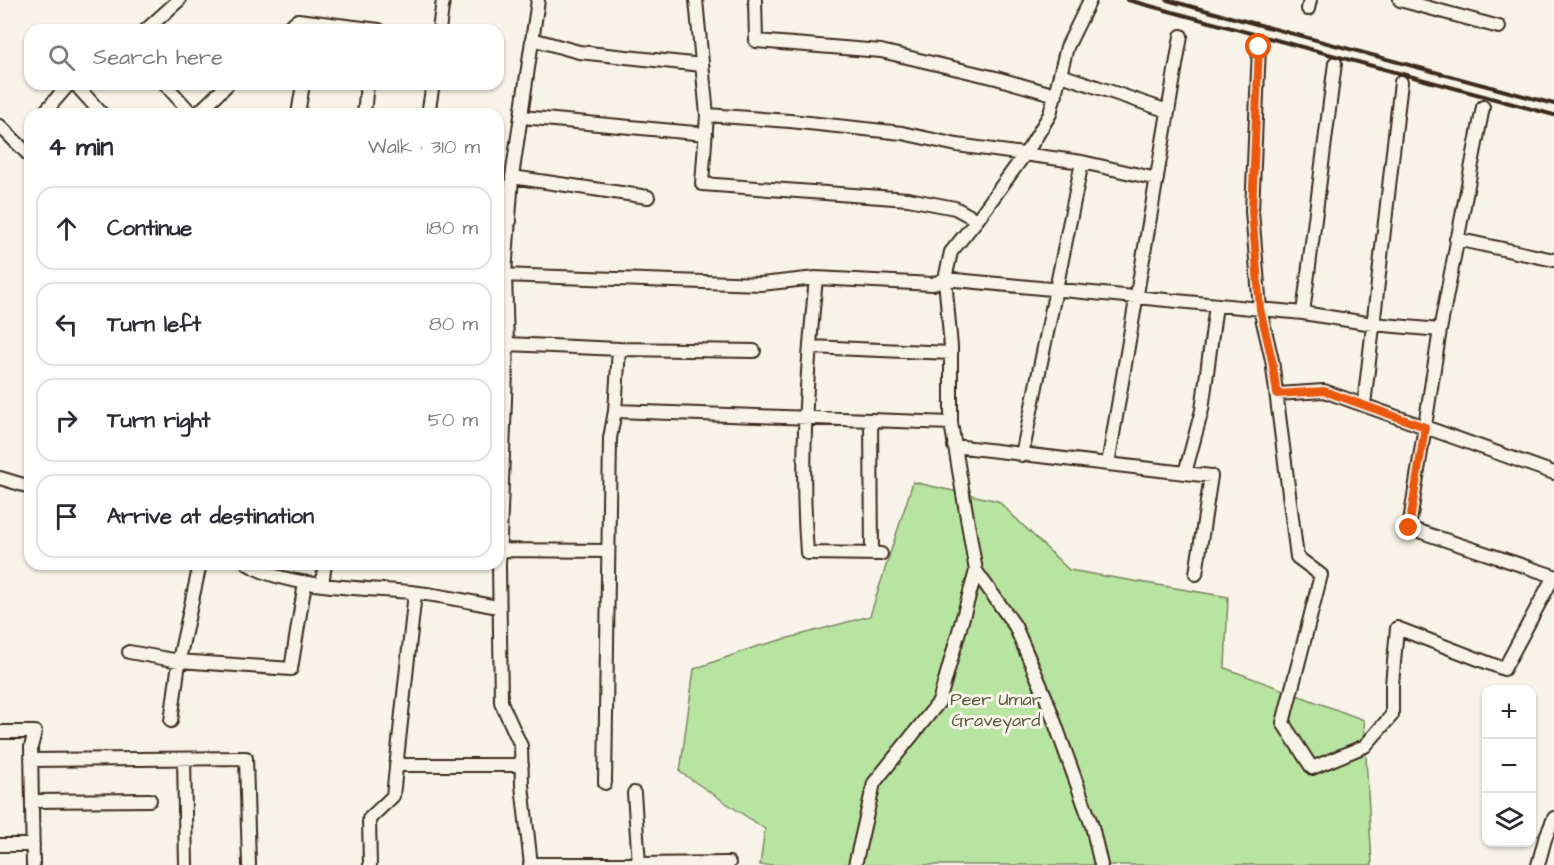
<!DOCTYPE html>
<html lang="en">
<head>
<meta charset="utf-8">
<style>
  body { margin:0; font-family:"Architects Daughter",sans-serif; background:#f7f7f7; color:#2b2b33 }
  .controls { position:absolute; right:18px; bottom:18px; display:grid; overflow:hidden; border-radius:12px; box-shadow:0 2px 4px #0004 }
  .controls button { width:54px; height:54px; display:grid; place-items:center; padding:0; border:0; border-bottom:2px solid #e1e1e2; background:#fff; color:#2b2b33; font:30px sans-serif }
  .stop { position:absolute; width:18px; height:18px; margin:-14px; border:4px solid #ea580c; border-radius:50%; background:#fff }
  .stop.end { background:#ea580c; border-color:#fff; box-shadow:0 2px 6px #0008 }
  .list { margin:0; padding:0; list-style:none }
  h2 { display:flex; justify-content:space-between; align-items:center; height:78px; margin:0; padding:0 24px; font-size:26px }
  h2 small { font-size:20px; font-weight:400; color:#7c7c81 }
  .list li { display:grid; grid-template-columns:39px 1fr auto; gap:18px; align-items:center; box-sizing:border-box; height:84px; margin:0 12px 12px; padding:0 12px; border:2px solid #e1e1e2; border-radius:18px }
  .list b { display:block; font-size:22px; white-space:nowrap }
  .list em { font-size:20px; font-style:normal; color:#7c7c81 }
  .icon { flex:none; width:33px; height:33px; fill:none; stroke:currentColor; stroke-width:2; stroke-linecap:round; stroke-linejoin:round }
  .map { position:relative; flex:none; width:1554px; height:865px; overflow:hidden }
  .search { position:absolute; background:#fff; box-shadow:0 2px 4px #0004; left:24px; top:24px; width:480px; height:66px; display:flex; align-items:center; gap:15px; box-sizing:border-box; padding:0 21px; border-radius:18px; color:#7c7c81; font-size:22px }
  .panel { position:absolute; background:#fff; box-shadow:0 2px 4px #0004; left:24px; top:108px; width:480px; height:462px; border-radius:18px }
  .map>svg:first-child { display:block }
</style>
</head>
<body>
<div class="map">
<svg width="1554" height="865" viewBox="0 0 1554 865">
  <rect width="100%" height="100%" fill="#f7f3e8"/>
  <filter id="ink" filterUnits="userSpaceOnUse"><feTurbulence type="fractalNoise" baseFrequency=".0167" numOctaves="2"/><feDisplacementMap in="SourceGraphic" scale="12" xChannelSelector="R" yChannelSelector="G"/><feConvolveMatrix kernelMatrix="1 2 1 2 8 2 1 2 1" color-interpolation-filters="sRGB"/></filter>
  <g filter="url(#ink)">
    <path fill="#b8e4a1" stroke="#7a8760" stroke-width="1.5" d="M 913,482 L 998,501 L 1069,570 L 1228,597 L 1225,668 L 1364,720 L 1372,865 L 760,865 L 765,829 L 680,772 L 694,669 L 755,647 L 870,616 Z"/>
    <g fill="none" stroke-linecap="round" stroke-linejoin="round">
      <g stroke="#3b2a1e" stroke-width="16">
        <path id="street" d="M 696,0 L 707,115 L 702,184 L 908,199 L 955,208 L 977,220 L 1030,147 L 1050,114 L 1067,47 L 1090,0
          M 755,0 L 756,41 L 881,51 L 996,78 L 1056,95
          M 1400,0 L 1499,27
          M 1308,9 L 1310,0
          M 146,30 L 179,0
          M 284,30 L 298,20 L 379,30
          M 439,30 L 443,0
          M 532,39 L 579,52 L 702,65
          M 1259,47 L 1252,211 L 1260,309 L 1272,360 L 1297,557 L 1321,575 L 1283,723 L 1312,768 L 1365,746 L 1392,715 L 1392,685 L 1397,628 L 1504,669 L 1554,576
          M 1061,75 L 1168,111
          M 75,84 L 102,114
          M 165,84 L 192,114
          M 1483,107 L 1440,330 L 1409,528 L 1554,576
          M 43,114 L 69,84
          M 197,114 L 228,84
          M 298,114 L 303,84
          M 364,114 L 367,84
          M 428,114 L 433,84
          M 707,115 L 790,121 L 902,133 L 957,145 L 1082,162 L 1022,455
          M 522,117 L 706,134
          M 0,126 L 30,156
          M 1082,162 L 1157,179
          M 512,177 L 648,197
          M 498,217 L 510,221
          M 1456,239 L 1554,260
          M 498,275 L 761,284 L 816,278 L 933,284 L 945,279 L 1303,313 L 1335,63
          M 816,278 C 807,370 800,461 807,553 L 881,554
          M 1303,313 L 1373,324 L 1440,330
          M 507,344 L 619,349 L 754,351
          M 810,347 L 951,353
          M 1277,394 L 1324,391 L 1554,473
          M 1364,405 L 1401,82
          M 615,411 L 871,420
          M 951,423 L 976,571 L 1015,626 L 1046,698 L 1092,826 L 1101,865
          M 954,446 L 1211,476 L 1196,574
          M 1108,464 L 1181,36
          M 1185,473 L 1202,410 L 1216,305
          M 0,478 L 30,487
          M 500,550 L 608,551
          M 872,554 L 871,420 L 951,423 L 951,347 L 945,279 L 951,252 L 977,220
          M 248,564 C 286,588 366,588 411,592 C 441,595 470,602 498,607
          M 322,584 L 325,564
          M 129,652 L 179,661 L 291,669 L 305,583
          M 171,721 L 180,655 L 200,564
          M 0,732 L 35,732 L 31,747 L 33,865
          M 184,759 L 186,865
          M 31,760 L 246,758 L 249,865
          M 396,765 L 522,765
          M 605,783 L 610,438 L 615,411 L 619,349
          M 634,793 L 639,864 L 729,863
          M 32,801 L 150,800
          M 0,845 L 33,845
          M 530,864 L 639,864
          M 370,865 L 369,819 L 393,796 L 415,593
          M 531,865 L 522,785 L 521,746 L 501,702 L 499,565 L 507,344 L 505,274 L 512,177 L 538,0
          M 855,865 L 874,783 L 939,702 L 976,571
          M 1538,865 L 1545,839 L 1554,818"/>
      </g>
      <use href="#street" stroke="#f7f3e8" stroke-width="12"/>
      <path stroke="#3b2a1e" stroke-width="4" d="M 1128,0 L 1554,115
        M 1167,0 L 1554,104"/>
    </g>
  </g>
  <g fill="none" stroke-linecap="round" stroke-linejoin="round" filter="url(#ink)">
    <path stroke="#ea580c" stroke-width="8" d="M 1259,47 L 1252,211 L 1260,309 L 1272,360 L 1277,394 L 1324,391 L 1425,427 L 1409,528"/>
  </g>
  <g text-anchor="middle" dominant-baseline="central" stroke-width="6" stroke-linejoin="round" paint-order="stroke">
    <g font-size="18" fill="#5a583f" stroke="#f7f3e8">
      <text x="996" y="699">Peer Umar<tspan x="996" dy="21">Graveyard</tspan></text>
    </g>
  </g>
</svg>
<div class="controls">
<button>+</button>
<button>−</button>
<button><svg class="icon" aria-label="layers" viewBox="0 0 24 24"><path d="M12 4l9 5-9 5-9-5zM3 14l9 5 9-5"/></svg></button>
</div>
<div class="stop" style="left:1259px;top:47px"></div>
<div class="stop end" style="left:1409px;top:528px"></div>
<div class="search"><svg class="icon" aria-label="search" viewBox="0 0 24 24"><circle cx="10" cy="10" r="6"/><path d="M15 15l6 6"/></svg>Search here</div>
<section class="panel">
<h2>4 min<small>Walk · 310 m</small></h2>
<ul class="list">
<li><svg class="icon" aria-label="ahead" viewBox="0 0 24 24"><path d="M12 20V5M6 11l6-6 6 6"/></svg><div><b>Continue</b></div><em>180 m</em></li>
<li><svg class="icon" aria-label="left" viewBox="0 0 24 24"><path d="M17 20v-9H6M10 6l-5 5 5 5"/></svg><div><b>Turn left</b></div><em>80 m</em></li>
<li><svg class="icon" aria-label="right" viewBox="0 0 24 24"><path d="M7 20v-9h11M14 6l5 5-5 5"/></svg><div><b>Turn right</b></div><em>50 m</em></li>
<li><svg class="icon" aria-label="arrive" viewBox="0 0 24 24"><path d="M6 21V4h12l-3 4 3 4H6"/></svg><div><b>Arrive at destination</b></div></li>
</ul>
</section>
</div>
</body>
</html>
